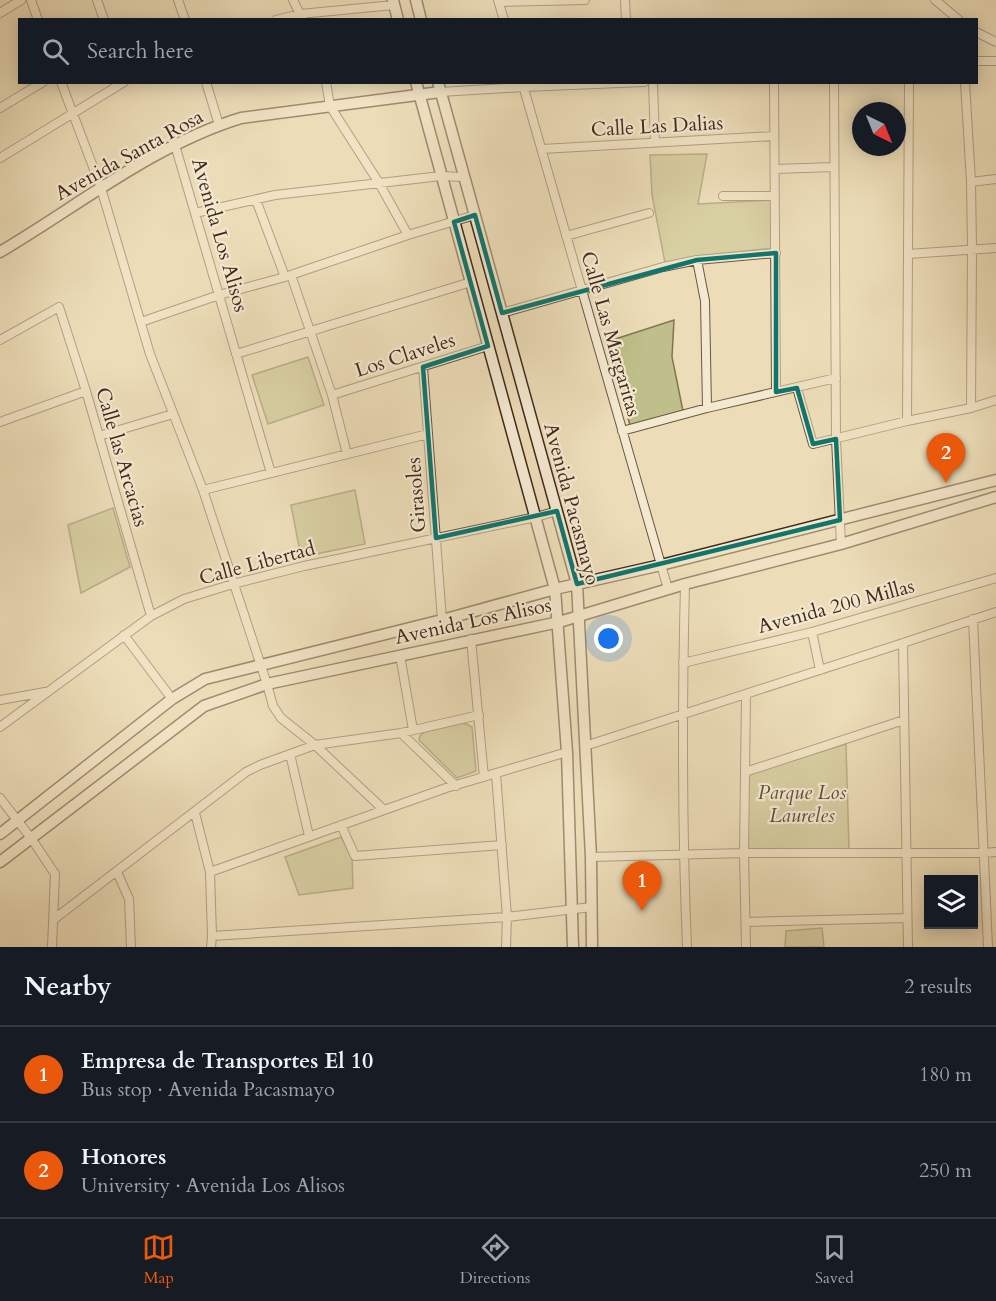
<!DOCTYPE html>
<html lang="en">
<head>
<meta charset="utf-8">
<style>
  body { margin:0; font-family:Cardo,serif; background:#242831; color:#f1f3f6 }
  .controls { position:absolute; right:18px; bottom:18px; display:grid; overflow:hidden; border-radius:0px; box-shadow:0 3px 15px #0003 }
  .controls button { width:54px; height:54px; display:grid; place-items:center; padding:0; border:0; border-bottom:2px solid #363941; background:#171b24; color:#f1f3f6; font:30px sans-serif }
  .compass { position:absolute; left:852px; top:102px; width:54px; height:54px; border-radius:50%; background:#171b24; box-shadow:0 3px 15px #0003; rotate:137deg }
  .you { position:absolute; left:609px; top:639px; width:21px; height:21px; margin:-15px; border:4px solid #fff; border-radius:50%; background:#1a73e8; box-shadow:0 0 0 9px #1a73e833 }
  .badge { display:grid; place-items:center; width:39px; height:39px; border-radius:50%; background:#ea580c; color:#fff; font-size:20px; font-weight:700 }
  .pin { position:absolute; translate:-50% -50px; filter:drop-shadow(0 2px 3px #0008) }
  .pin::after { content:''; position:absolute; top:32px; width:21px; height:18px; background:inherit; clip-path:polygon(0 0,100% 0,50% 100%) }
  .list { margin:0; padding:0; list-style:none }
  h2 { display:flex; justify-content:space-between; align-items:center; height:78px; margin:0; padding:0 24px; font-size:26px }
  h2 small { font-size:20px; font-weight:400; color:#9ea1a6 }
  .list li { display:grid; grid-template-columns:39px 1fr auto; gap:18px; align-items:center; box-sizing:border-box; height:96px; padding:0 24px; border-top:2px solid #363941 }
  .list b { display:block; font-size:22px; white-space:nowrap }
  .list p { margin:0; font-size:20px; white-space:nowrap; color:#9ea1a6 }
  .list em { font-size:20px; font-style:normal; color:#9ea1a6 }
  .icon { flex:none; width:33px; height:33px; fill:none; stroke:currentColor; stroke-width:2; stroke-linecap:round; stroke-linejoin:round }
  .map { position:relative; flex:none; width:996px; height:947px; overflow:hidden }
  .search { position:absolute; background:#171b24; box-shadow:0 3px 15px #0003; left:18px; right:18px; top:18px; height:66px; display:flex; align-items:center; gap:15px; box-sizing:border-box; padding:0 21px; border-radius:0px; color:#9ea1a6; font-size:22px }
  .sheet { height:270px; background:#171b24 }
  nav { display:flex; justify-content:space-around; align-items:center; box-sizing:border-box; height:84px; border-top:2px solid #363941; background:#171b24; font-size:16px; color:#9ea1a6 }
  nav a { display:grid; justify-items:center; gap:3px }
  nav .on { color:#ea580c }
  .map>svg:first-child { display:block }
</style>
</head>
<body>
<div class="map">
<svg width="996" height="947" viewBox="0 0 996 947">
  <rect width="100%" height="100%" fill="#ecddb8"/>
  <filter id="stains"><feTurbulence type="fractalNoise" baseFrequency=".00333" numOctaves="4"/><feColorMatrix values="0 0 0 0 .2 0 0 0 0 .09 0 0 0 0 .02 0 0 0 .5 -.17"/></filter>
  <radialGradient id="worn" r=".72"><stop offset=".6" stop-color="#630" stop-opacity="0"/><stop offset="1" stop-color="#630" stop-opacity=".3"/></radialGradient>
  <path fill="#bebf8a" stroke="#817452" stroke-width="1.5" d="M 707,154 L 698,204 L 772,200 L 773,248 L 698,256 L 665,263 L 652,195 L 650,155 Z
    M 674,320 L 672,357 L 683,411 L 630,425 L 606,342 Z
    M 308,357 L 324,405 L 268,424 L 252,375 Z
    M 355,490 L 365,544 L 301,557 L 291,505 Z
    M 113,508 L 130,567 L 81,593 L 68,525 Z
    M 464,723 L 472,727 L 476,771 L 457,778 L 419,740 L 420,736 L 424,732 Z
    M 846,744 L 849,849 L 748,849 L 748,774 Z
    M 341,837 L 352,858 L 353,888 L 299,895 L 285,857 Z
    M 822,928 L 824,947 L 785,947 L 786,931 Z"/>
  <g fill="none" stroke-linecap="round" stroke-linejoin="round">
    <g stroke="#6e5542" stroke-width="10">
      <path id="street" d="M 31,0 L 38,20
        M 97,0 L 104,20
        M 178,0 L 185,20
        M 293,0 L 303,20
        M 498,0 L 504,20
        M 625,0 L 626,20
        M 935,0 L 959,20
        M 499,2 L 585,0
        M 0,13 L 21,0
        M 276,20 L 300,14 L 394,5
        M 976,32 L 996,42
        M 976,61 L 996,61
        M 61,82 L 101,188 L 150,354 L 203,490 L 267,684 L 273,706 L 281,718 L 315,745 L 384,810
        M 206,82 L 219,125
        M 326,82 L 330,106 L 379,183 L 408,235
        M 522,82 L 668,589
        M 653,82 L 655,143
        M 774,82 L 776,392
        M 834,82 L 836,439 L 841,544
        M 965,82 L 971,182 L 972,249 L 971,408
        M 440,92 L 523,87 L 644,82
        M 0,108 L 43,82
        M 175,145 L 271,473
        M 542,149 L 774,136
        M 0,158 L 124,82
        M 775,169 L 834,167
        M 971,182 L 996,179
        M 723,196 L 775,196
        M 256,200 L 285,277
        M 195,213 L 275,195 L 441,176 L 464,177
        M 566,236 L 649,213
        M 908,254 L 996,248
        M 697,260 L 705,301 L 707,408
        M 291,275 L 332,395 L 347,454
        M 502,313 L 663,267 L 697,260 L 776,253
        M 141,322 L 219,295 L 285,277 L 408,235 L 475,215
        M 0,340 L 59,307 L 86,391 L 151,616
        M 236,354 L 471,282
        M 423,367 L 442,620
        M 797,388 L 813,444 L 907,421 L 971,408 L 996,400
        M 332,395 L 488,346
        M 907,421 L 909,82
        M 0,422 L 86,391
        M 622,431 L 707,408 L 836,378
        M 99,436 L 173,414
        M 203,490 L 428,434
        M 685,584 C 682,705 682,826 687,947
        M 973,619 L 988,947
        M 812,632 L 820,670
        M 124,635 L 172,699
        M 471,639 L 484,777
        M 903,643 L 908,947
        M 400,655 L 413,730
        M 683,663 L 812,632 L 996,578
        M 746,694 L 744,853 L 746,947
        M 0,700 L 45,692
        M 0,727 L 151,616 L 184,599 L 233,584 L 304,566 L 536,517 L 557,511
        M 401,733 L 456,786
        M 585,746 L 903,643 L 996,612
        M 290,754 L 309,836
        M 745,772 L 904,720
        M 496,774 L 507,917 L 506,947
        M 0,798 L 31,838 L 55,874 L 52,947
        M 195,813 L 210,872 L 212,936 L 211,947
        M 341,825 L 355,856 L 502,845
        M 591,857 L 744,853 L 984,853 L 996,852
        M 117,872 L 129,899 L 131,947
        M 210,872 L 446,788 L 567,752
        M 53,920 L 246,772 L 260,765 L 315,745 L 401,733 L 479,715
        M 746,922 L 907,918
        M 212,936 L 507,917 L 592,907"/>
    </g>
    <g stroke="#44281b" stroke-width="13">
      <path id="secondary" d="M 393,0 L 398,20
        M 416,0 L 421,20
        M 416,82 L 555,589 L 567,752 L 573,947
        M 438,82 L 577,584 L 591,857 L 592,947
        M 0,252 C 78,206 153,145 241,118 L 440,92
        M 0,834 L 172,699 L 205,679 L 442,620 L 555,589 L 661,565 L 996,480
        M 0,862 L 204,706 L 267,684 L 559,622 L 685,584 L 841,544 L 996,497"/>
    </g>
    <use href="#street" stroke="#f3e9d1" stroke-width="8"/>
    <use href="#secondary" stroke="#f3e9d1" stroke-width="10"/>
  </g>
  <path d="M0 0H996V947H0ZM 475,215 L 502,313 L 697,260 L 776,253 L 776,392 L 797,388 L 813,444 L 836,439 L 840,520 L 577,584 L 557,511 L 436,538 L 423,367 L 488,346 L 454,222 Z" fill="#ecddb8" fill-opacity=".55" fill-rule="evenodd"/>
  <path fill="none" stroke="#0f766e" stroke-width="4.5" stroke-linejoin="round" d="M 475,215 L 502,313 L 697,260 L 776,253 L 776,392 L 797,388 L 813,444 L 836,439 L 840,520 L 577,584 L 557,511 L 436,538 L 423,367 L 488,346 L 454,222 Z"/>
  <g text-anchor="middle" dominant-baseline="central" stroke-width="4.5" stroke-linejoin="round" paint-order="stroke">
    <g font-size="20" fill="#44281b" stroke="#f3e9d1">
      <text transform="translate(657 126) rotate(-3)">Calle Las Dalias</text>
      <text transform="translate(129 155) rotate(-29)">Avenida Santa Rosa</text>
      <text transform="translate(220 235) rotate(74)">Avenida Los Alisos</text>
      <text transform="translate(611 334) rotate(74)">Calle Las Margaritas</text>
      <text transform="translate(405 355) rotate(-18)">Los Claveles</text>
      <text transform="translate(122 457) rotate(74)">Calle las Arcacias</text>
      <text transform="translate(416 495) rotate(-94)">Girasoles</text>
      <text transform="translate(572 504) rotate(75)">Avenida Pacasmayo</text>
      <text transform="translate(257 563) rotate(-15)">Calle Libertad</text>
      <text transform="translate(836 606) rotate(-15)">Avenida 200 Millas</text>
      <text transform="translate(473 621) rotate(-12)">Avenida Los Alisos</text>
    </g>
    <g font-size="20" font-style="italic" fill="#624e37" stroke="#f3e9d1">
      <text x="802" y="792">Parque Los<tspan x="802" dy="23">Laureles</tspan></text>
    </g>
  </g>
  <rect width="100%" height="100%" filter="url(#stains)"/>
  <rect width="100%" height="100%" fill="url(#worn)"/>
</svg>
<div class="controls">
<button><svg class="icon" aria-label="layers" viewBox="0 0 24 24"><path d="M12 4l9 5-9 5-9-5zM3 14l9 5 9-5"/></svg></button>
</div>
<svg class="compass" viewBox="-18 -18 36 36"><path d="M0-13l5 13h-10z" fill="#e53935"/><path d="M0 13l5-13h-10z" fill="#9ea1a6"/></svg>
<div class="you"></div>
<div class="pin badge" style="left:642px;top:911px">1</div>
<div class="pin badge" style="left:946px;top:483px">2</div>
<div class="search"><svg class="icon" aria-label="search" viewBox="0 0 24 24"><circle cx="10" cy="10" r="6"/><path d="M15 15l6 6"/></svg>Search here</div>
</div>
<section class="sheet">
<h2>Nearby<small>2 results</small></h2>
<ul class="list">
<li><span class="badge">1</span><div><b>Empresa de Transportes El 10</b><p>Bus stop · Avenida Pacasmayo</p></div><em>180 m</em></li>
<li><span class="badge">2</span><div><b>Honores</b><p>University · Avenida Los Alisos</p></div><em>250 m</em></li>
</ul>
</section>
<nav>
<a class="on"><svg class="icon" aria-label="map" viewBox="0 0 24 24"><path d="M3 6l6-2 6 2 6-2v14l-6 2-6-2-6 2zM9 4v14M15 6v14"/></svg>Map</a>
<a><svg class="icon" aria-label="directions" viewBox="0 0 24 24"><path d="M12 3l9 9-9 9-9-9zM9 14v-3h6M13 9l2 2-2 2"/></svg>Directions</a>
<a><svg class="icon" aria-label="saved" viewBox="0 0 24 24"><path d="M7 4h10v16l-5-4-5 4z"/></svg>Saved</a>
</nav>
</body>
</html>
